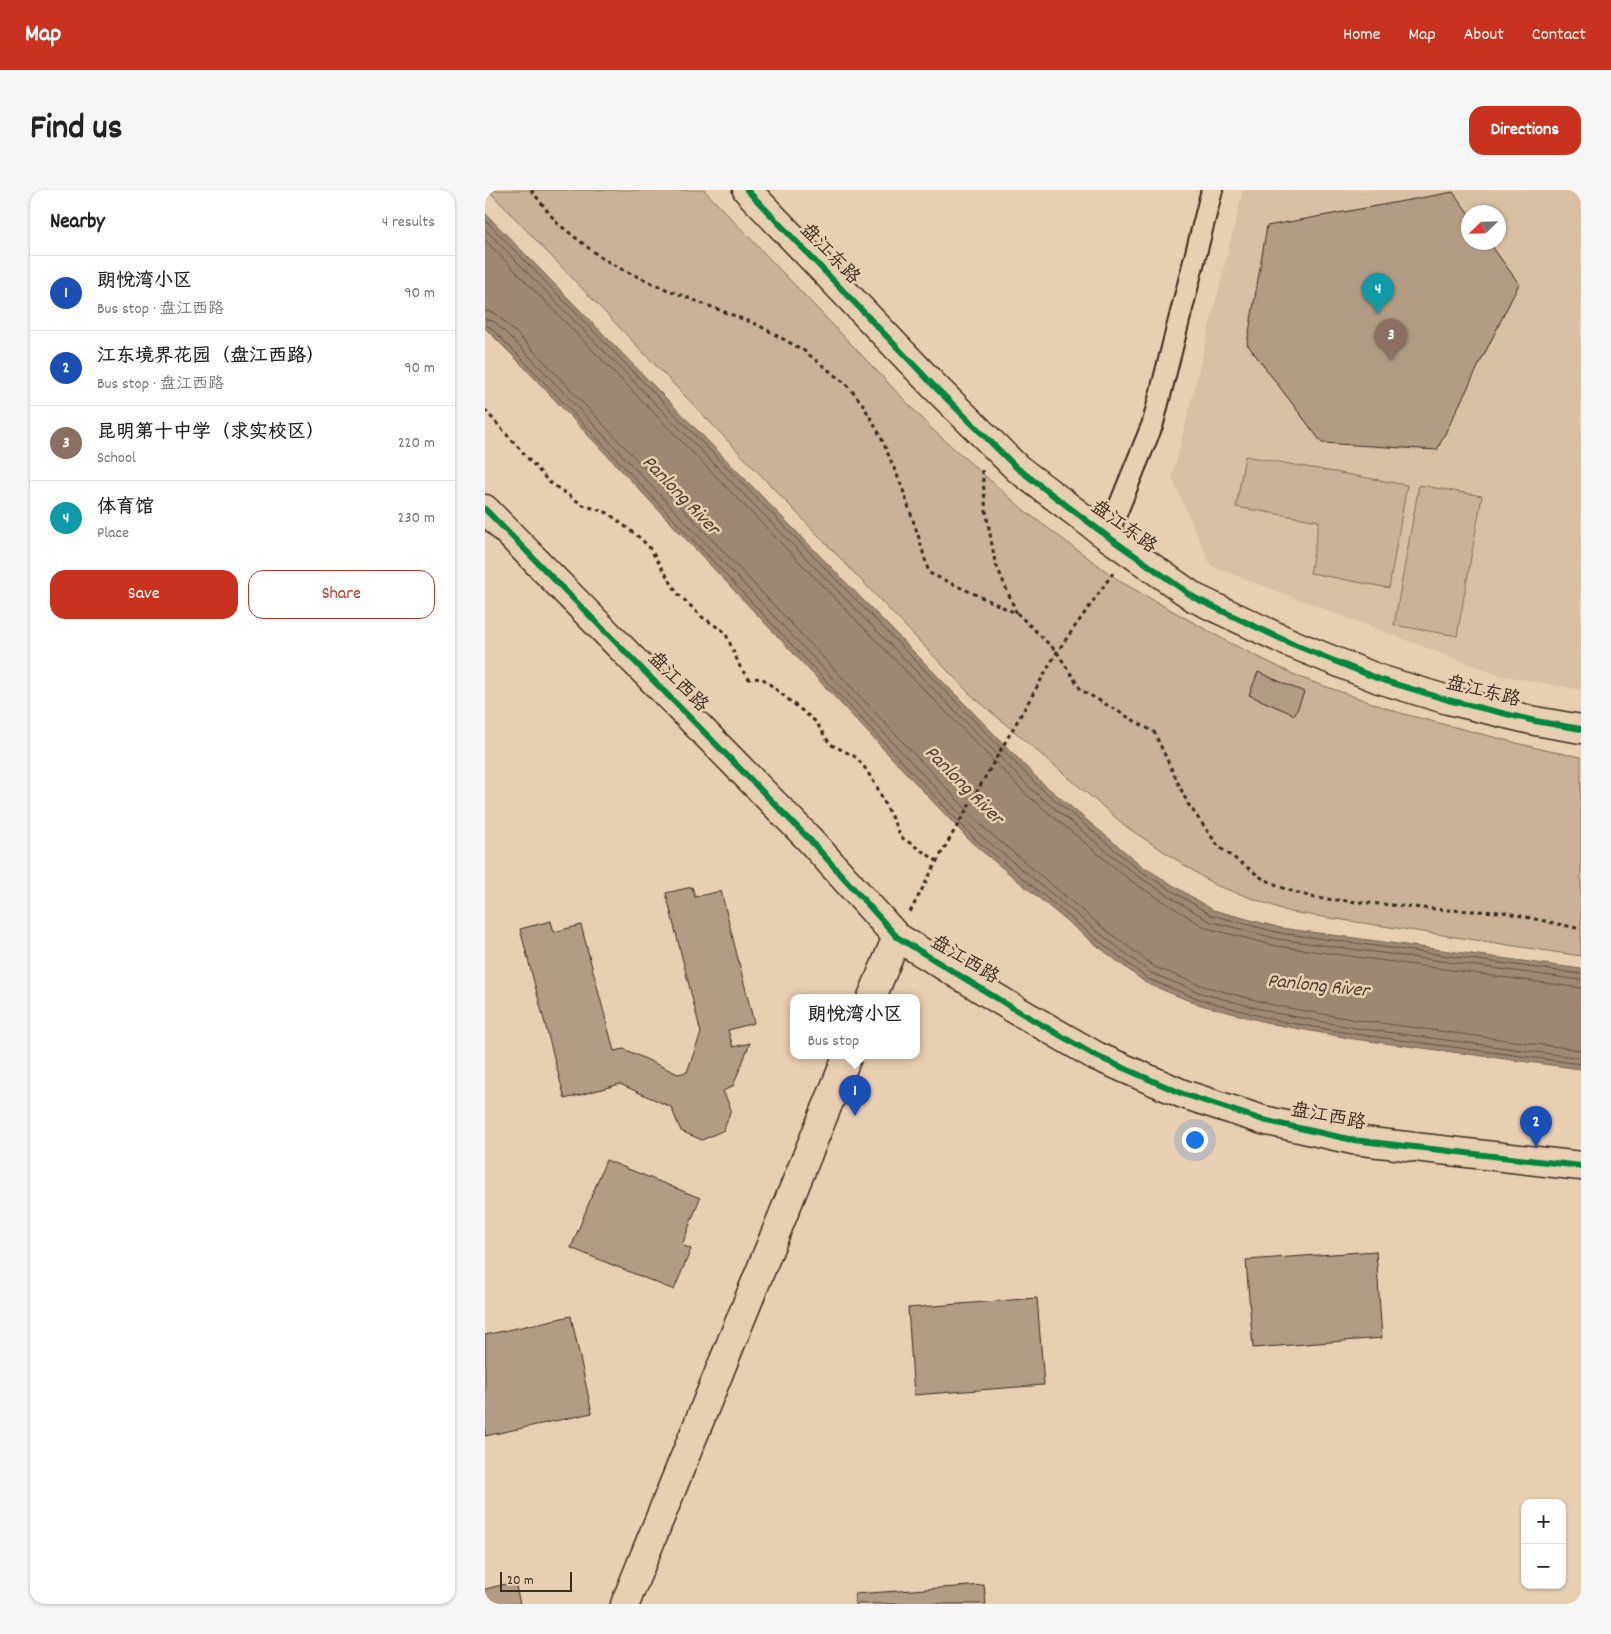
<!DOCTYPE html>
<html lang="en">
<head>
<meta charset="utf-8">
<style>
  body { margin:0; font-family:Dekko,"LXGW WenKai TC",sans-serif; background:#f6f6f6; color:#222 }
  .controls { position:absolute; right:15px; bottom:15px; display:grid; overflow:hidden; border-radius:10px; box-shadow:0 1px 4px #0004 }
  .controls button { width:45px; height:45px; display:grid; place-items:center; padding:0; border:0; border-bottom:1px solid #e0e0e0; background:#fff; color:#222; font:25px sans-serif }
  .compass { position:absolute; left:976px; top:15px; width:45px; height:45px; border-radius:50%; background:#fff; box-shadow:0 1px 4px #0004; rotate:247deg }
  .scale { position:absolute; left:15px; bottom:12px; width:72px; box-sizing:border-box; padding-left:5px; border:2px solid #3b2a1e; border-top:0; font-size:14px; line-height:18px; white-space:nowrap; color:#3b2a1e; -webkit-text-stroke:4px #e9cfb1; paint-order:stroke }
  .you { position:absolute; left:709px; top:949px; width:18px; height:18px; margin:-12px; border:4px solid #fff; border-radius:50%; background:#1a73e8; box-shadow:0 0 0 8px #1a73e833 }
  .badge { display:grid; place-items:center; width:32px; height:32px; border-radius:50%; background:#c8321e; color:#fff; font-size:16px; font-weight:700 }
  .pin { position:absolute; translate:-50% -41px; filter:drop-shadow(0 1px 2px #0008) }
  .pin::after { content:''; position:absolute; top:26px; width:18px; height:15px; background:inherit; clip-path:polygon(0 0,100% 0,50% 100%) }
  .popup { position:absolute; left:305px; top:804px; width:130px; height:65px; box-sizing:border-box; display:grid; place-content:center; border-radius:10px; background:#fff; filter:drop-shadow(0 1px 4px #0005); font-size:16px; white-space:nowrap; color:#767676 }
  .popup b { font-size:19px; color:#222 }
  .popup::after { content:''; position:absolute; left:50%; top:100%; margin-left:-10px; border:10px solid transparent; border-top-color:#fff }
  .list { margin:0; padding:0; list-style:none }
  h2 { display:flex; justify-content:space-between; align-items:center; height:65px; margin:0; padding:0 20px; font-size:21px }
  h2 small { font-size:16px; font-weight:400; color:#767676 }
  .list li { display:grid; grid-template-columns:32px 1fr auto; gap:15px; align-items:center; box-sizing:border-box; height:75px; padding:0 20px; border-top:1px solid #e0e0e0 }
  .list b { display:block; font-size:19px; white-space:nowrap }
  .list p { margin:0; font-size:16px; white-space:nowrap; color:#767676 }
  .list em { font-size:16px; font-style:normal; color:#767676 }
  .actions { display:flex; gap:10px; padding:15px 20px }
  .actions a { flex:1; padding:11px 0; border:1px solid #c8321e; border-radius:15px; text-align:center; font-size:18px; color:#c8321e }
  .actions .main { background:#c8321e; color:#fff }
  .map { position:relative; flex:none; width:1096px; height:1414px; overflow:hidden; border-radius:15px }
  header { display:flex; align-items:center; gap:30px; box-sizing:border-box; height:70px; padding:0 25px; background:#c8321e; color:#fff }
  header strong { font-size:24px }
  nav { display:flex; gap:28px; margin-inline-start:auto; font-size:18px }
  .intro { display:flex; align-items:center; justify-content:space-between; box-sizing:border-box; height:120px; padding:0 30px }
  h1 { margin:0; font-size:35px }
  .button { padding:12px 22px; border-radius:15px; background:#c8321e; color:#fff; font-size:18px; font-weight:700 }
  main { display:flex; gap:30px; padding:0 30px }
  aside { flex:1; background:#fff; border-radius:15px; box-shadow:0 1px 4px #0004 }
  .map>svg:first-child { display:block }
</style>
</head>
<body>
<header>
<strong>Map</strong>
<nav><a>Home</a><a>Map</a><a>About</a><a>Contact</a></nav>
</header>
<div class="intro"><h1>Find us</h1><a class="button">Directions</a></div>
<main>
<aside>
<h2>Nearby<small>4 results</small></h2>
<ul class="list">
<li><span class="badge" style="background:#1a4fb4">1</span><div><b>朗悦湾小区</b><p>Bus stop · 盘江西路</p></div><em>90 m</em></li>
<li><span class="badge" style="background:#1a4fb4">2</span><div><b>江东境界花园（盘江西路）</b><p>Bus stop · 盘江西路</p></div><em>90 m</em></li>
<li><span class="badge" style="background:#8d6e63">3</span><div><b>昆明第十中学（求实校区）</b><p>School</p></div><em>220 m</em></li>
<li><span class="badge" style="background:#0f9aa8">4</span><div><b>体育馆</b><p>Place</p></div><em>230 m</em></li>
</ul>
<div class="actions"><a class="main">Save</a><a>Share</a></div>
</aside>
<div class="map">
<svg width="1096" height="1414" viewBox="0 0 1096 1414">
  <rect width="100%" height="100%" fill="#e9cfb1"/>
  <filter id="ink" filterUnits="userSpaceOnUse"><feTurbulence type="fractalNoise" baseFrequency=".02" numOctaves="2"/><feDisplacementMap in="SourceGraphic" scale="10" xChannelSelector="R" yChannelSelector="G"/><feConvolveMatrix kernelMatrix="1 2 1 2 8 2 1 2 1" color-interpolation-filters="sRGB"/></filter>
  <g filter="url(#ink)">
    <path fill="#d9c0a4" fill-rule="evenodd" d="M 758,0 L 1096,0 L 1096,500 L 1013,485 L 726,376 L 687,288 ZM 984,22 L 1014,22 L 1014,52 L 984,52 Z"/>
    <path fill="#cab197" stroke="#826e5a" d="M 3,0 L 219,0 L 448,240 L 541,322 L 636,392 L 745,453 L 814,487 L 915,523 L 1059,560 L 1096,567 L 1096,766 L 805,722 L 730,695 L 643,638 L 485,504 Z
      M 760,266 L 922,295 L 904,398 L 825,383 L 834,331 L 751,317 Z
      M 934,295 L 997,306 L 972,446 L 909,435 Z"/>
    <path fill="#9e8872" stroke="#766250" d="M 0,23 L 556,592 L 657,676 L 728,720 L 796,738 L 1096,779 L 1096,879 L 869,849 L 788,834 L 712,814 L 661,793 L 606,751 L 486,652 L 38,176 L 0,138 Z"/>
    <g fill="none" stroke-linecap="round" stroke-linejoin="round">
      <path stroke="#635040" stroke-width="1" d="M 0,30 L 552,595 L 654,680 L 726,725 L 795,743 L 1096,784
        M 0,39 L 547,600 L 651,685 L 724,731 L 793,749 L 1096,790
        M 0,50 L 542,605 L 646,691 L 721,738 L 792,756 L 1096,798
        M 0,121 L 6,122 L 13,125 L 51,163 L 499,638 L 617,737 L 670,777 L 718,796 L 792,816 L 872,830 L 1096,860
        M 0,129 L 10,132 L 46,168 L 494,644 L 613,742 L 666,783 L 716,803 L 790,823 L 871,838 L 1096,868
        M 0,135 L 5,137 L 41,173 L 490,649 L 609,747 L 663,789 L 714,809 L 789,830 L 870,844 L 1096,874"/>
    </g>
    <path fill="#b39c84" stroke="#3b2a1e" d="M 968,2 L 984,24 L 984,52 L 1004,52 L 1034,94 L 952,260 L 837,253 L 762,154 L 782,36 Z
      M 773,482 L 819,502 L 810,525 L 764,505 Z
      M 207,697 L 210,707 L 236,701 L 269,833 L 243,840 L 248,857 L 265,853 L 248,896 L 238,901 L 246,919 L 239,940 L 217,950 L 196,941 L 186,917 L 135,894 L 80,909 L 35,739 L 66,731 L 69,742 L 96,735 L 129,861 L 139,859 L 193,884 L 202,882 L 216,843 L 181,703 Z
      M 121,970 L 215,1008 L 197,1055 L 206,1059 L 189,1100 L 86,1058 Z
      M 891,1061 L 897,1148 L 768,1158 L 761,1070 Z
      M 552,1108 L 559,1195 L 429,1205 L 423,1118 Z
      M 86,1126 L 107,1223 L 0,1246 L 0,1145 Z
      M 30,1392 L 35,1414 L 0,1414 L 0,1399 Z
      M 499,1395 L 501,1414 L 370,1414 L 370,1404 Z"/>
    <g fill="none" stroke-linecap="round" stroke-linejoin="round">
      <g stroke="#3b2a1e" stroke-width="24">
        <path id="street" d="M 622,346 L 668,233 L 727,0"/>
      </g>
      <g stroke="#3b2a1e" stroke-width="31">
        <path id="secondary" d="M 262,0 L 450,197 L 532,278 L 622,346 L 710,408 L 805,453 L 894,489 L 963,510 L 1050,531 L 1096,539
          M 0,319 L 325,650 L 412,747 L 526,817 L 611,866 L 698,904 L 778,930 L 868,950 L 1096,976
          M 387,807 L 412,747
          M 140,1414 L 363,865"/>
      </g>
      <path stroke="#3b2a1e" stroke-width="3" stroke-dasharray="4 4" stroke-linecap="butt" d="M 46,0 L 72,33 L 115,67 L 138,80 L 183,100 L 273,135 L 318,160 L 361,194 L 377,213 L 395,245 L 417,297 L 434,348 L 444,383 L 533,424 L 572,462 L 596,500 L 669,542 L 703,614 L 734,657 L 777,688 L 800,699 L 830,708 L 960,720 L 1018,722 L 1096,739
        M 0,220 L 64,292 L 98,315 L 123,323 L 155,348 L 164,357 L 193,404 L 217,427 L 240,442 L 256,479 L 264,489 L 277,488 L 331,532 L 345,554 L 369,566 L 378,575 L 392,597 L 416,647 L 452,671
        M 497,280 L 501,321 L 510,372 L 532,424
        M 425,722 L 452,671 L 572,462 L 628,383"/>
      <use href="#street" stroke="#e9cfb1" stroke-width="20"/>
      <use href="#secondary" stroke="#e9cfb1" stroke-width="28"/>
      <g stroke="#e9cfb1" stroke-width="9">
        <path id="cycleway" d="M 262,0 L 450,197 L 532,278 L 622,346 L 710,408 L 805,453 L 894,489 L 963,510 L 1050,531 L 1096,539
          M 0,319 L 325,650 L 412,747 L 526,817 L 611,866 L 698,904 L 778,930 L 868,950 L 1096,976"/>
      </g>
      <use href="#cycleway" stroke="#00873e" stroke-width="6"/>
    </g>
  </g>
  <g text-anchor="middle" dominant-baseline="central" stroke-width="5" stroke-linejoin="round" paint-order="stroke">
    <g font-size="19" fill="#3b2a1e" stroke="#e9cfb1">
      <text transform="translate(344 65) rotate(46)">盘江东路</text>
      <text transform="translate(638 338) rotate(36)">盘江东路</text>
      <text transform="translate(192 493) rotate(45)">盘江西路</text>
      <text transform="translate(998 503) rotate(14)">盘江东路</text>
      <text transform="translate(479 771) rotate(31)">盘江西路</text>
      <text transform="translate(843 928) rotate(11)">盘江西路</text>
    </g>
    <g font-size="20" font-style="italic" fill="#4f3d2f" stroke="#e9cfb1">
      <text transform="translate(195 306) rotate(46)">Panlong River</text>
      <text transform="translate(478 596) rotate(45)">Panlong River</text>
      <text transform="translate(833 797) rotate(6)">Panlong River</text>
    </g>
  </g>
</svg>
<div class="controls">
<button>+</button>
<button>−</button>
</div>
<svg class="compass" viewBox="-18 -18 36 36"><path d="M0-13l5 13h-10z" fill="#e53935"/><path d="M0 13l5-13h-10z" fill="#767676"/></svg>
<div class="scale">20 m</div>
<div class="you"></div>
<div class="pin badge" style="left:370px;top:926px;background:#1a4fb4">1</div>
<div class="popup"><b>朗悦湾小区</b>Bus stop</div>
<div class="pin badge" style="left:1051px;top:957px;background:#1a4fb4">2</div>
<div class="pin badge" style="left:906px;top:170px;background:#8d6e63">3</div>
<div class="pin badge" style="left:893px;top:124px;background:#0f9aa8">4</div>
</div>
</main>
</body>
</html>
